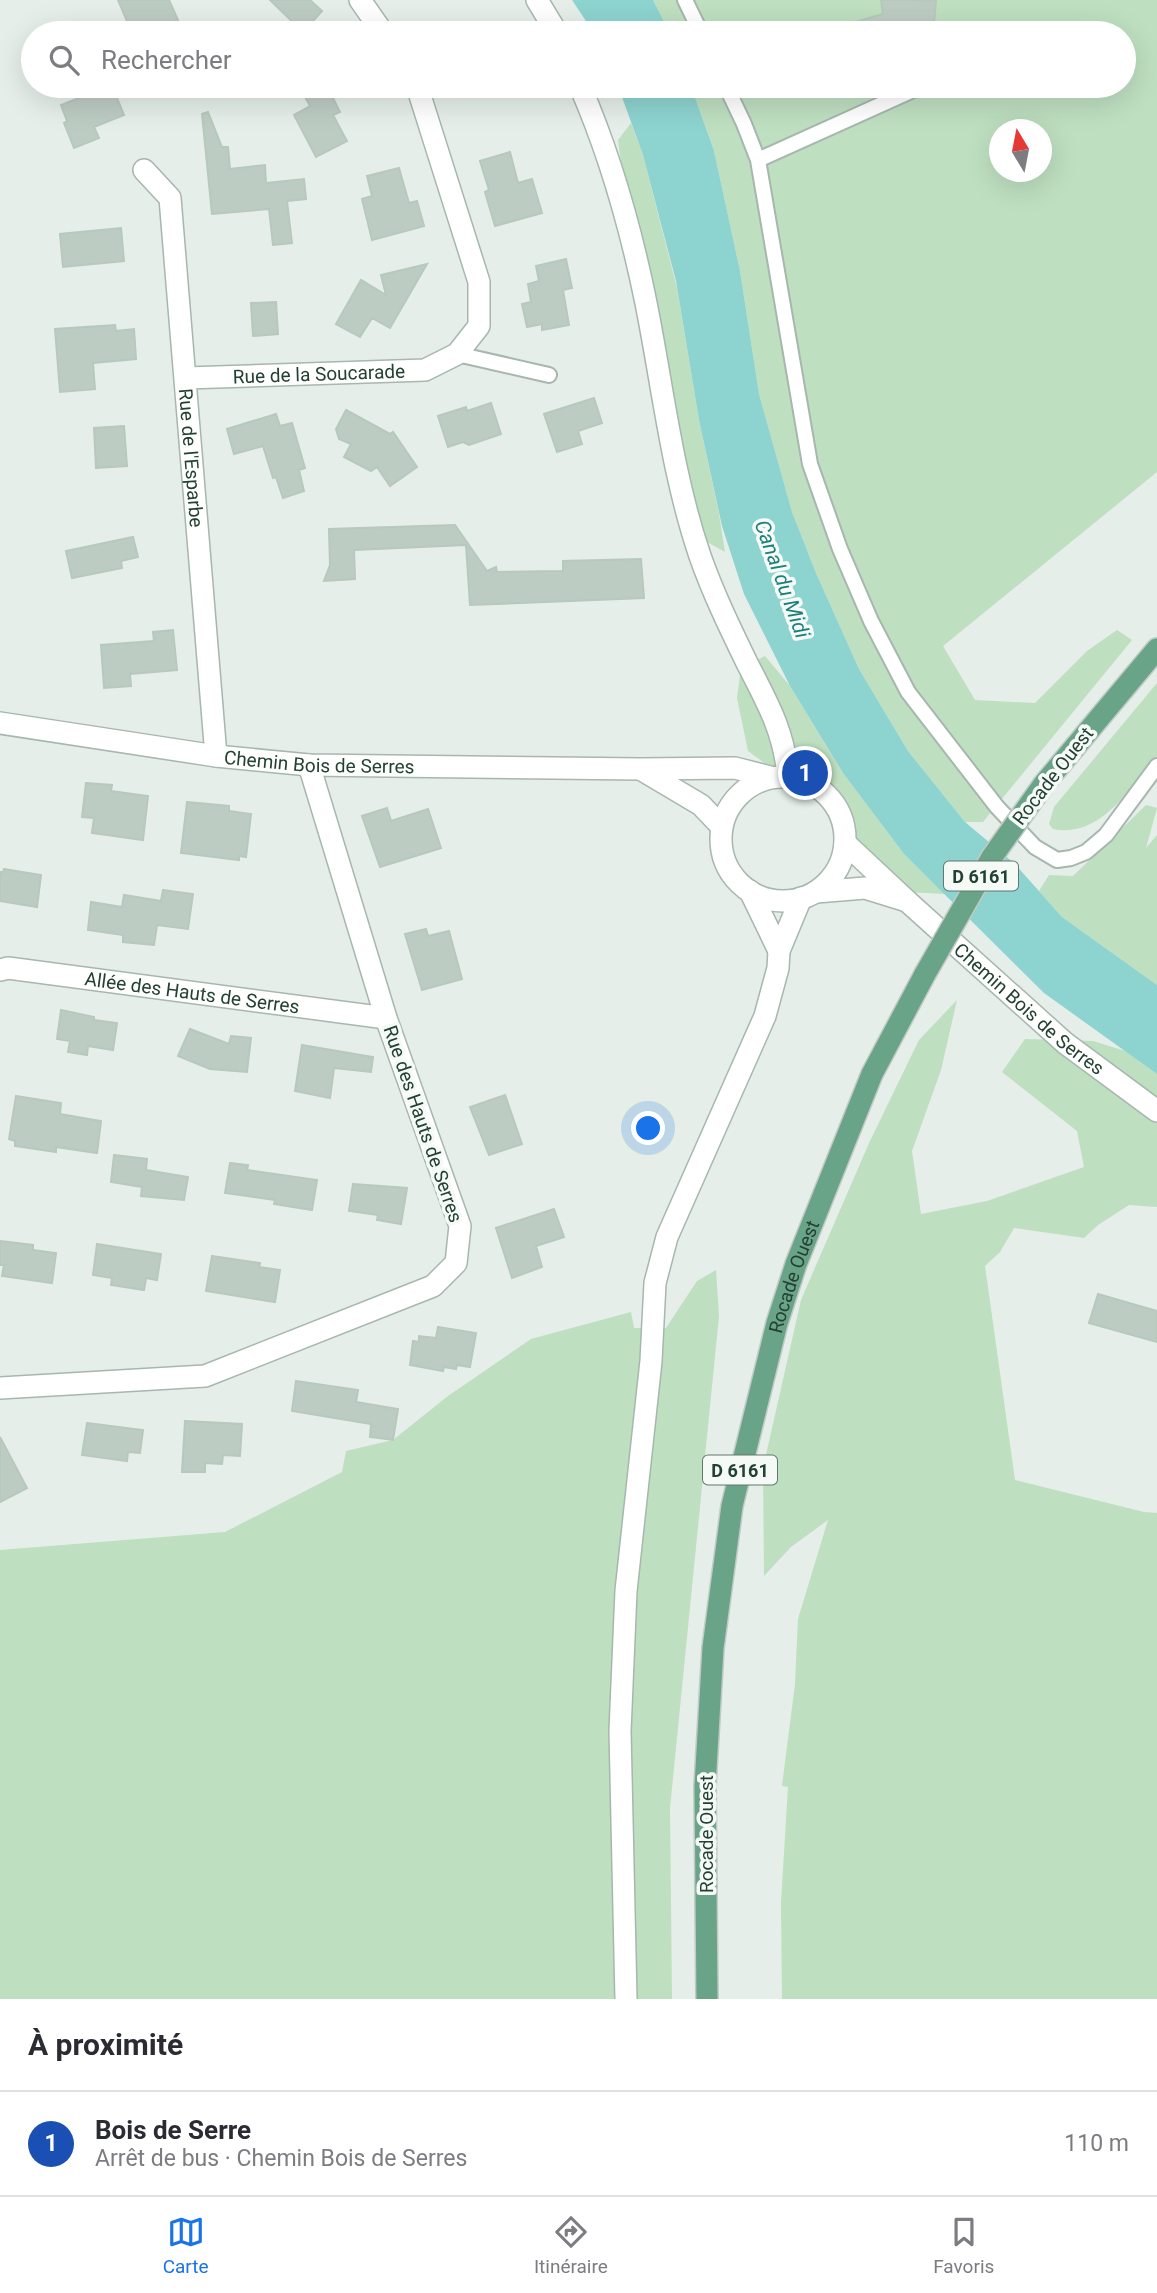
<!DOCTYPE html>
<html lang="fr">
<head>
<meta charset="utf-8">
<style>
  body { margin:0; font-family:Roboto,sans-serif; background:#f7f7f7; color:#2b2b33 }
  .compass { position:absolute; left:989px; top:119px; width:63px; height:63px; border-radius:50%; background:#fff; box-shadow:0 7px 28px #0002; rotate:350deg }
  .you { position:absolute; left:649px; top:1129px; width:24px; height:24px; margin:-18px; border:5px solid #fff; border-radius:50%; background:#1a73e8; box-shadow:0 0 0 10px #1a73e833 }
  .badge { display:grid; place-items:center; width:46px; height:46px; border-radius:50%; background:#1a73e8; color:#fff; font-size:23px; font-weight:700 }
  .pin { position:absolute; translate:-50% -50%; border:4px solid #fff; box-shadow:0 2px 7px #0006 }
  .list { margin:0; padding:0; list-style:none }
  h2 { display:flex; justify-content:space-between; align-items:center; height:91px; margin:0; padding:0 28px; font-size:30px }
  h2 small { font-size:23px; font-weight:400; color:#7c7c81 }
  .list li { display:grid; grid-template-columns:46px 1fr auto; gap:21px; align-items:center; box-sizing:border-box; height:105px; padding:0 28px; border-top:2px solid #e1e1e2 }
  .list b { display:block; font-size:26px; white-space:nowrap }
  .list p { margin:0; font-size:23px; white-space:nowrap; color:#7c7c81 }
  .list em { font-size:23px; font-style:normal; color:#7c7c81 }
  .icon { flex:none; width:38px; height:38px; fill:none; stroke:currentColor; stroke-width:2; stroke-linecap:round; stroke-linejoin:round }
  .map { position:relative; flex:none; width:1157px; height:1999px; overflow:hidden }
  .search { position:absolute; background:#fff; box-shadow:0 7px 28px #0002; left:21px; right:21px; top:21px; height:77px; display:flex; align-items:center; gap:18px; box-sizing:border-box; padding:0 24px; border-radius:38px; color:#7c7c81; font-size:26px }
  .sheet { height:196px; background:#fff }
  nav { display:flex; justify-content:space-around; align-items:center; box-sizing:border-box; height:98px; border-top:2px solid #e1e1e2; background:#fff; font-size:19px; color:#7c7c81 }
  nav a { display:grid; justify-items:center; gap:4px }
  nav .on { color:#1a73e8 }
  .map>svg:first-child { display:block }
</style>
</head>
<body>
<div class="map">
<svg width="1157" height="1999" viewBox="0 0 1157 1999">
  <rect width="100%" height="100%" fill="#e5eee8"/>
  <path fill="#bedfc0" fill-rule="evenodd" d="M 653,0 L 1157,0 L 1157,472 L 943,646 L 975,700 L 1035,703 L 1087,651 L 1117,630 L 1132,640 L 983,822 L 965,822 L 908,751 L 859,669 L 816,573 L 792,512 L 759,394 L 740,271 L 714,151 L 691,86 L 1124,86 L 1124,33 L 670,33 ZM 1000,130 L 1042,130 L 1042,172 L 1000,172 Z
    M 631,123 L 643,155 L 677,288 L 699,420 L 719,514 L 725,552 L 693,534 L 622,171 L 618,140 Z
    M 765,656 L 790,686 L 843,773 L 904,854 L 945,894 L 908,892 L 859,843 L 847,814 L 816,793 L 778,773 L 748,751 L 737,698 L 741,668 Z
    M 1157,683 L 1157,756 C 1131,787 1100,839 1053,829 L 1049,824 L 1054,807 Z
    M 1146,805 L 1157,808 L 1146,848 L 1157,835 L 1157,985 L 1062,917 L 1039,891 L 1049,875 L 1073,876 Z
    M 957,1000 L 941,1070 L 912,1151 L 921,1214 L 987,1201 L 1084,1167 L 1077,1131 L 1002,1072 L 1025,1039 L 1093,1041 L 1125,1051 L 1157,1074 L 1157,1207 L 1129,1205 L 1098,1225 L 1084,1238 L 1014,1228 L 1000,1252 L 985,1266 L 1015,1480 L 1144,1512 L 1157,1513 L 1157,1999 L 782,1999 L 781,1902 L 788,1787 L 782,1786 L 795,1684 L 798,1619 L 828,1520 L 791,1547 L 764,1576 L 763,1468 L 801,1300 L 870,1141 L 919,1040 Z
    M 716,1270 L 719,1316 L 670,1808 L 672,1999 L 0,1999 L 0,1550 L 225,1532 L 342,1472 L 346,1451 L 393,1440 L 448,1396 L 531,1339 L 631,1312 L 634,1328 L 666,1328 L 697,1281 Z"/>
  <path fill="#8dd3cf" d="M 572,0 L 653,0 L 670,33 L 594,33 Z
    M 618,86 L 691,86 L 714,151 L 740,271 L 759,394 L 792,512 L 816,573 L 859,669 L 908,751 L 965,822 L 1015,864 L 1062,917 L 1157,985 L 1157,1074 L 1044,993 L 904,854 L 843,773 L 790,686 L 744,594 L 722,526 L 699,420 L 676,281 L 643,155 Z"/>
  <path fill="#bdccc3" stroke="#b7c8bd" stroke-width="2" d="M 118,0 L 169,0 L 178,20 L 147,33 L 132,33 Z
    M 270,0 L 310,0 L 322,11 L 303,32 Z
    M 881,0 L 936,1 L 933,33 L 835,33 L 834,28 L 883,14 Z
    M 109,86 L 112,86 L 124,115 L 94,127 L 99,138 L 74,148 L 64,123 L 67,121 L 61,105 Z
    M 317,86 L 327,86 L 340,112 L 333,115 L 347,141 L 316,157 L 294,115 L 310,106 L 303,93 Z
    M 208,112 L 222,147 L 228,147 L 230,169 L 265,165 L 266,183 L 304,179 L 306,199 L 287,201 L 292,243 L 273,245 L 269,209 L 212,214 L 202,114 Z
    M 510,152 L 518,183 L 532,179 L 542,213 L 495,226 L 485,192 L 489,190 L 480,161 Z
    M 399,168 L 409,203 L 417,201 L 424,226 L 372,240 L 362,199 L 372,196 L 367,176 Z
    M 121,228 L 124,261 L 63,267 L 60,234 Z
    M 566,259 L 572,288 L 563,290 L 569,325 L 542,330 L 542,324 L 527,327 L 522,304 L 531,302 L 528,284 L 539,281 L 536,266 Z
    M 427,264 L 390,328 L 372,318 L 360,337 L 336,324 L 361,280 L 386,295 L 381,275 Z
    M 276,302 L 278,334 L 253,336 L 251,303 Z
    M 115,325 L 116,331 L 134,329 L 136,359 L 93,363 L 95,389 L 60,392 L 55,329 Z
    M 594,398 L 602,423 L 578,431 L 582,444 L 557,452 L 544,414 Z
    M 491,403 L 501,434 L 469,445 L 463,442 L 448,447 L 438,416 L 466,407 L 467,411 Z
    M 346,410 L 390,434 L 393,432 L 417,467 L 390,486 L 377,467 L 371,471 L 344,457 L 351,444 L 339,439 L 336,429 Z
    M 276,414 L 280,426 L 292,423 L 305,468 L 299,470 L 304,491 L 283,498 L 276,477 L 273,478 L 263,446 L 234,454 L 227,429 Z
    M 124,426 L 127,466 L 96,468 L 94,428 Z
    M 455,525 L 487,571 L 496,567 L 497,572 L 563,571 L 563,561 L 641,559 L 644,598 L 470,605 L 466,545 L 354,550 L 355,579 L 324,581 L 330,565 L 329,529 Z
    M 133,537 L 138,557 L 121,561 L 122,568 L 72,578 L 66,551 Z
    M 173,630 L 177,670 L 130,674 L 131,686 L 104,688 L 101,645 L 154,641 L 153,632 Z
    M 86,783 L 112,785 L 111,791 L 148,796 L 143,840 L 92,833 L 94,818 L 82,817 Z
    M 187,802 L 229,806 L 229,811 L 251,814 L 246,857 L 239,856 L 239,860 L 181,853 Z
    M 387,808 L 391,821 L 428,809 L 441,848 L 380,867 L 362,816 Z
    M 4,869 L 41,875 L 37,907 L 0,901 L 0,872 L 3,872 Z
    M 163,890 L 193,894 L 188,929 L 157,925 L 154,945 L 123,942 L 123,935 L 88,930 L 91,902 L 122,907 L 124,895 L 161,901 Z
    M 426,929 L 428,936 L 449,931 L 462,979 L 422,990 L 405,934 Z
    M 61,1010 L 94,1017 L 94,1020 L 117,1023 L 113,1050 L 88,1046 L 87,1055 L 68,1052 L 70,1041 L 57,1039 Z
    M 190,1029 L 229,1044 L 231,1036 L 251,1038 L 247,1072 L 210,1069 L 178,1056 Z
    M 302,1045 L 373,1057 L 371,1072 L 334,1068 L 330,1098 L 295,1091 Z
    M 505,1095 L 522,1144 L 489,1155 L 470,1107 Z
    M 16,1096 L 61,1103 L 60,1114 L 101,1121 L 97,1153 L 56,1147 L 56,1152 L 15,1146 L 15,1141 L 9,1139 Z
    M 114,1155 L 147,1159 L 146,1170 L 188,1177 L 184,1200 L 141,1196 L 142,1187 L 111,1182 Z
    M 230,1163 L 248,1165 L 247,1170 L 317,1180 L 312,1210 L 274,1204 L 275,1200 L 225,1193 Z
    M 353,1184 L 407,1188 L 401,1224 L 377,1220 L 378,1215 L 349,1211 Z
    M 554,1209 L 564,1237 L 536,1246 L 542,1267 L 512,1278 L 496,1228 Z
    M 0,1241 L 33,1245 L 33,1250 L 56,1253 L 52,1283 L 2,1276 L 4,1265 L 0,1265 Z
    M 97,1244 L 161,1254 L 157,1280 L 146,1278 L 144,1290 L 111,1285 L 112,1278 L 93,1275 Z
    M 212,1256 L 260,1263 L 259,1267 L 280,1270 L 275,1302 L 206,1291 Z
    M 1098,1294 L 1157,1311 L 1157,1342 L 1089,1323 Z
    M 438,1327 L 476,1333 L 470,1367 L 457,1365 L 456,1369 L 444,1367 L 443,1371 L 410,1365 L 413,1341 L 419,1342 L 419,1336 L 436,1338 Z
    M 296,1381 L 358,1390 L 356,1402 L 398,1409 L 393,1440 L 370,1437 L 371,1424 L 292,1411 Z
    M 185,1421 L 242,1424 L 240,1456 L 223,1455 L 222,1464 L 205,1463 L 205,1472 L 182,1472 Z
    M 87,1423 L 143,1430 L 140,1453 L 128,1452 L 127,1461 L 82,1455 Z
    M 0,1437 L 27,1488 L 0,1502 Z"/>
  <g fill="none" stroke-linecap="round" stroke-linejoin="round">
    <g stroke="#a7b7ae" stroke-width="18">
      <path id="service" d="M 685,0 L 701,33
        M 726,86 L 744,124 L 758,160 L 810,464 L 840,549 L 871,621 L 908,692 L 997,807 L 1035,847 L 1057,860 L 1071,858 L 1086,852 L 1106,835 L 1157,766
        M 758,160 L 922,86
        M 457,354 L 549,375"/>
    </g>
    <g stroke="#a7b7ae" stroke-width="24">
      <g id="minor">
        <path d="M 360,0 L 383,33"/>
        <path d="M 537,0 L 557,33"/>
        <path d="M 580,86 C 610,155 631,229 646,303 C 663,388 672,474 700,556 C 713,593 730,628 747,663 C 767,702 784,731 788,776"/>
        <path id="s1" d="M 144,170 L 170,198 L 216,756"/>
        <path id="s2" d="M 186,378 L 425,370 L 457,354 L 479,326 L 479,282 L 417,86"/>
        <path id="s3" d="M 0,723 L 216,756 L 309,765 L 641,769 L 735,768 L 770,777"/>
        <path d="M 642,770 L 701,805 L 721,826"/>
        <circle cx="783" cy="839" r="62"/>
        <path d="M 750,891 L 779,951"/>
        <path d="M 816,892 L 865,888 L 907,901 L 845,843"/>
        <path id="s4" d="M 907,901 L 1065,1043 L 1157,1111"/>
        <path id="s5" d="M 0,970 L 8,968 L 386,1018"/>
        <path d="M 0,1388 L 205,1376 L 433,1286 L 456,1263 L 460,1226 L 386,1018 L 309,765"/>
        <path d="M 626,1999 L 620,1731 L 626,1591 L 651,1361 L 655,1283 L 667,1237 L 765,1016 L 778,968 L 779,951 L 801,898"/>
      </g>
    </g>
    <g stroke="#c1cac6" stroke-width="24">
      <g id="primary">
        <path d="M 1044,784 L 1157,649"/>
        <path id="s6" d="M 707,1999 L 705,1786 L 713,1648 L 732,1506 L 777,1323 L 796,1264 L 872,1074 L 925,974"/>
      </g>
    </g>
    <use href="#service" stroke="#fff" stroke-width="14"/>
    <use href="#minor" stroke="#fff" stroke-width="21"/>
    <use href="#primary" stroke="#69a488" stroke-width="21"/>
    <g stroke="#c1cac6" stroke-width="24" stroke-linecap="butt">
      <path id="primary-bridge" d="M 925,974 L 992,857 L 1044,784"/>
    </g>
    <use href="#primary-bridge" stroke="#69a488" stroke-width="21"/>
  </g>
  <g text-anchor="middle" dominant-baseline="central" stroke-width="7" stroke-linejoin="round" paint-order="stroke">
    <g fill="#f6faf7" stroke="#62786e" stroke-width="2">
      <rect x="944" y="861.5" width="74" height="29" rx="5"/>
      <rect x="703" y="1455.5" width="74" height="29" rx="5"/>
    </g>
    <g font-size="18" font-weight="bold" fill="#234133">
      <text x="981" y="876">D 6161</text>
      <text x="740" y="1470">D 6161</text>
    </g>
    <g font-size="19" fill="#234133" stroke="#f6faf7">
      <text stroke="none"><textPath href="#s2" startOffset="133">Rue de la Soucarade</textPath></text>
      <text stroke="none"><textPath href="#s1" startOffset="299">Rue de l'Esparbe</textPath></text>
      <text stroke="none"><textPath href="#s3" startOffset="322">Chemin Bois de Serres</textPath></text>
      <text transform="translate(1053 776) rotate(-52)">Rocade Ouest</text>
      <text stroke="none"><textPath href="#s5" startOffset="194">Allée des Hauts de Serres</textPath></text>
      <text stroke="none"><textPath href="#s4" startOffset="163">Chemin Bois de Serres</textPath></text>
      <text transform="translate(423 1124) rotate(71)">Rue des Hauts de Serres</text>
      <text stroke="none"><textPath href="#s6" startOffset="732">Rocade Ouest</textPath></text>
      <text transform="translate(706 1834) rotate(-90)">Rocade Ouest</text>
    </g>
    <g font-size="21" font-style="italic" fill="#1c7f7a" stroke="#f6faf7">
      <text transform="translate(782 579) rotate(70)">Canal du Midi</text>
    </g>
  </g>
</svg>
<svg class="compass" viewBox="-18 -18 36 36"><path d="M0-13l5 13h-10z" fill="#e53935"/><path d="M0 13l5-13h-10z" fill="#7c7c81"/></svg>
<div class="you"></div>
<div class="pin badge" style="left:805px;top:773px;background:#1a4fb4">1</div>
<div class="search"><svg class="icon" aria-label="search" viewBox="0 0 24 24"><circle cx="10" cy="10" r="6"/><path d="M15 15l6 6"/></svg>Rechercher</div>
</div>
<section class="sheet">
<h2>À proximité<small></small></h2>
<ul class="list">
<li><span class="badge" style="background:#1a4fb4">1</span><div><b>Bois de Serre</b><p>Arrêt de bus · Chemin Bois de Serres</p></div><em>110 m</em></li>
</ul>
</section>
<nav>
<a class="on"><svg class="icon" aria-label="map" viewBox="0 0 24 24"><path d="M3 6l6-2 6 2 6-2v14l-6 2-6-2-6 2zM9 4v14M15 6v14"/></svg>Carte</a>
<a><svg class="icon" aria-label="directions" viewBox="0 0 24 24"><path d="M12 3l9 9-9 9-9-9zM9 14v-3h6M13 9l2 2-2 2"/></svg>Itinéraire</a>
<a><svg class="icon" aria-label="saved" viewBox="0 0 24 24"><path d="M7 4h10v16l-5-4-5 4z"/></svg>Favoris</a>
</nav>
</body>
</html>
